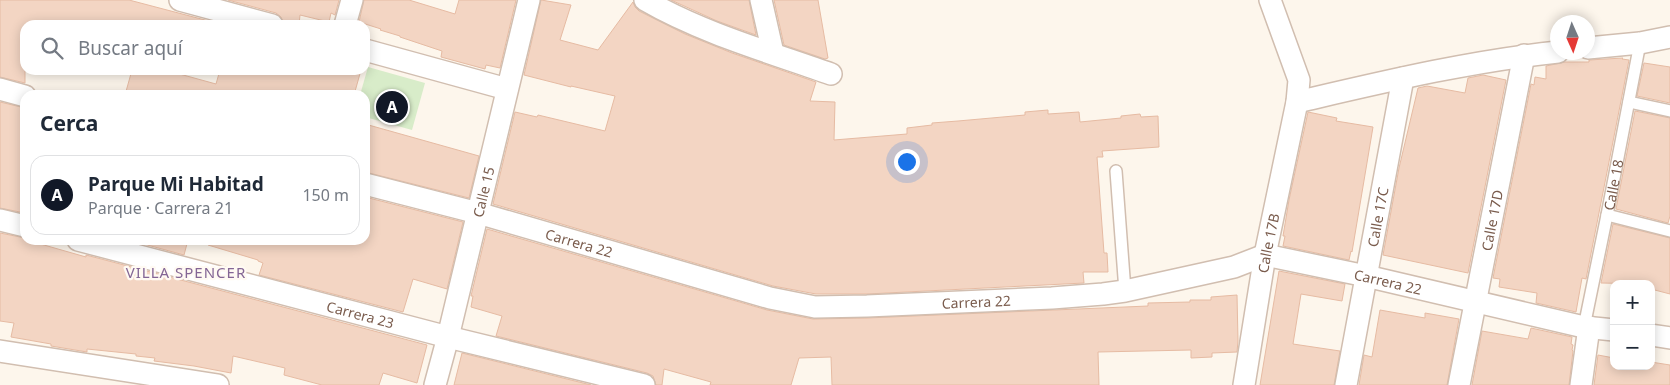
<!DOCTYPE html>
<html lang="es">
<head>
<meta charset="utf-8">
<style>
  body { margin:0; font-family:"Noto Sans",sans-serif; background:#f2f2f3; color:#1f2937 }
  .controls { position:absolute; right:15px; bottom:15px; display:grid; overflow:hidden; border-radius:10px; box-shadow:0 2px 12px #0003 }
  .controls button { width:45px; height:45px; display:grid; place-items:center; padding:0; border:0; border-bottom:1px solid #e0e1e3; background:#fff; color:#1f2937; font:25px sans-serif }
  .compass { position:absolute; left:1550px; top:15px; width:45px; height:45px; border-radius:50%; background:#fff; box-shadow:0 2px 12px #0003; rotate:177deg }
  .you { position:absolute; left:906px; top:161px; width:18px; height:18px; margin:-12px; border:4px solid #fff; border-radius:50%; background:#1a73e8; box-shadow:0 0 0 8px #1a73e833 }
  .badge { display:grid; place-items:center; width:32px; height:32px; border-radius:50%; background:#111827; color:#fff; font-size:16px; font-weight:700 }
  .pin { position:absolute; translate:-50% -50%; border:2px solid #fff; box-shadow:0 1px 5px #0006 }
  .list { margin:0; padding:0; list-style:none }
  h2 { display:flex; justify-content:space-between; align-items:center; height:65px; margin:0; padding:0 20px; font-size:21px }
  h2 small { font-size:16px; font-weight:400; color:#747a83 }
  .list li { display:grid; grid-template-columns:32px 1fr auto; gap:15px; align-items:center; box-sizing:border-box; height:80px; margin:0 10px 10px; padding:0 10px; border:1px solid #e0e1e3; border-radius:15px }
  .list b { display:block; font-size:19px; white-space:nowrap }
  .list p { margin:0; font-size:16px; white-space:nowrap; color:#747a83 }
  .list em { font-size:16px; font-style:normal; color:#747a83 }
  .icon { flex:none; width:28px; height:28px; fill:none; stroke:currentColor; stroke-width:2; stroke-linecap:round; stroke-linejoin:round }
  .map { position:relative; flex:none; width:1670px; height:385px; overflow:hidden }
  .search { position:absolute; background:#fff; box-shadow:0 2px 12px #0003; left:20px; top:20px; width:350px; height:55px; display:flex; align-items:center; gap:12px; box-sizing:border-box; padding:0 18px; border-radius:15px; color:#747a83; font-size:19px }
  .panel { position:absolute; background:#fff; box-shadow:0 2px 12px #0003; left:20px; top:90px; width:350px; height:155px; border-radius:15px }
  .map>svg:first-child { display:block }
</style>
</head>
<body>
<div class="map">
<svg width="1670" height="385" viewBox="0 0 1670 385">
  <rect width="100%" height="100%" fill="#fdf6ec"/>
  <path fill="#d8ecc9" d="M 368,67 L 425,83 L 412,130 L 365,117 L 365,95 L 360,95 Z"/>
  <path fill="#f3d5c3" stroke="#e6bba3" d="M 0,0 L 129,0 L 224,25 L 25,25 L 25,83 L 0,77 Z
    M 228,0 L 339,0 L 335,15 L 331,13 L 329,22 L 300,15 L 299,25 L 284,25 L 281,17 L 276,13 Z
    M 364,0 L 409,0 L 455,14 L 459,0 L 516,0 L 500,68 L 486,65 L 485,69 L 441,57 L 442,51 L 400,37 L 400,36 L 380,30 L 381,29 L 359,22 Z
    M 541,0 L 571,5 L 560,40 L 598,50 L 633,2 L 635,7 L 639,11 L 685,34 L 732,53 L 816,82 L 810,101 L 835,102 L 834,140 L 907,134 L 907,128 L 932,125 L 932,123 L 958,121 L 1025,115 L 1025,112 L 1048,110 L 1048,114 L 1079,112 L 1080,122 L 1121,118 L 1121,116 L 1140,114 L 1141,117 L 1158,116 L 1159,147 L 1102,151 L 1103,157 L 1097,157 L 1104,253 L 1107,253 L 1108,272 L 1083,272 L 1084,283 L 867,294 L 816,294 L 773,286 L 493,204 L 515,112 L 537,117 L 538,115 L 605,131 L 615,96 L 571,86 L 571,87 L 524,75 Z
    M 671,0 L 749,0 L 756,35 L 717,21 Z
    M 774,0 L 818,0 L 828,58 L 825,59 L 784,45 Z
    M 1623,58 L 1622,59 L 1629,60 L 1586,279 L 1582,278 L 1576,312 L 1536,303 L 1537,293 L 1499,287 L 1500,279 L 1493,278 L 1531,84 L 1534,85 L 1535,77 L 1546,79 L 1546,66 L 1565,62 L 1589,62 L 1589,60 Z
    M 1644,63 L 1670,67 L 1670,103 L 1637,96 Z
    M 132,70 L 165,70 L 216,84 L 220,70 L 361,70 L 354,95 L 125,95 Z
    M 1483,75 L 1506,80 L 1468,273 L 1383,255 L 1399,168 L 1418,88 L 1427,86 L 1465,93 L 1468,78 Z
    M 0,102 L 25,108 L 25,213 L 0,208 Z
    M 1635,111 L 1670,118 L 1670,216 L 1668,223 L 1616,209 Z
    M 1308,112 L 1337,118 L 1336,121 L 1373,127 L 1352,252 L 1351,251 L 1349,260 L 1283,246 L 1285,236 L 1283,236 L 1289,200 Z
    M 365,124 L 479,156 L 469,198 L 365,172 Z
    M 365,197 L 463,222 L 447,289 L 413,279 L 403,312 L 259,275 L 263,263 L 258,261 L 258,260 L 208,245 L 208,240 L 365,240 Z
    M 1613,224 L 1670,238 L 1670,294 L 1651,289 L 1651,284 L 1601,283 Z
    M 487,229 L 767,310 L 813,319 L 867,318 L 1148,306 L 1148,303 L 1190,302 L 1190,300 L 1211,300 L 1211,297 L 1237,295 L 1238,341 L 1237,352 L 1212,353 L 1212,357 L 1191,358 L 1191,350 L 1098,352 L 1099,385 L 832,385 L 831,357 L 799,358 L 791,385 L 710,385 L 711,382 L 664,369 L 662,385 L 656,385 L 653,376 L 647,373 L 496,336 L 502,316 L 471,307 L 473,296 L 471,296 Z
    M 0,233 L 25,238 L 25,240 L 38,240 L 37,243 L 86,257 L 86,255 L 427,345 L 417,383 L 383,373 L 379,385 L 322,385 L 284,375 L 285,368 L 233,356 L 231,373 L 194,366 L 154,361 L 155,358 L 136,356 L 136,354 L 87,349 L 87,352 L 51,346 L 51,344 L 11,337 L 14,323 L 0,321 Z
    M 141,240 L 188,240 L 184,255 L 140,243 Z
    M 1279,271 L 1345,284 L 1342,301 L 1301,294 L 1293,344 L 1340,351 L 1334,385 L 1260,385 Z
    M 1380,310 L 1425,318 L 1425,313 L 1459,319 L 1447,385 L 1359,385 L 1364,355 L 1372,357 Z
    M 1531,328 L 1572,337 L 1571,344 L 1573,345 L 1572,350 L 1573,351 L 1569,385 L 1472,385 L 1482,331 L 1528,339 Z
    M 462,353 L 591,385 L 454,385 Z
    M 1598,355 L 1614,358 L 1614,366 L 1651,366 L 1651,362 L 1670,365 L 1670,385 L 1594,385 Z"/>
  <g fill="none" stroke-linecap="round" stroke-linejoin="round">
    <g stroke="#d1beb0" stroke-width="14">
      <g id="lane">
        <path d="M 1629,102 L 1670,111"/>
        <path d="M 1116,171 L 1125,291"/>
        <path d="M 1607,215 L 1670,231"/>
        <path id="s1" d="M 1584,327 L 1607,215 L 1640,43"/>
      </g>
    </g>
    <g stroke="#d1beb0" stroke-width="24">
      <g id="street">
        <path d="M 180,0 L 272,25"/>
        <path d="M 645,0 C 702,33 769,52 831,74"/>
        <path d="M 761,0 L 773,53"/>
        <path d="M 345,25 L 352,0"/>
        <path d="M 1588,48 L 1640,43 L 1670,37"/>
        <path d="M 365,50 L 507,89"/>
        <path d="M 0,89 L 25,96"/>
        <path d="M 1297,102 C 1383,82 1470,61 1558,52"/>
        <path id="s2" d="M 365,184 L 478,213 L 770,298 L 815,307 L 867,306 L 1052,298 L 1103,294 L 1125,291 L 1234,267 L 1265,255 L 1366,276 L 1584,327 L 1614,330"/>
        <path d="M 0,220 L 25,226"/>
        <path id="s3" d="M 78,240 L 448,337 L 644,385"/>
        <path d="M 1651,335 L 1670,338"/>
        <path d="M 0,351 L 218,385"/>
        <path id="s4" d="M 435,385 L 448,337 L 529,0"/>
        <path id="s5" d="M 1244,385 L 1265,255 L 1297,102 L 1299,80 L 1270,0"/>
        <path id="s6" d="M 1346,385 L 1403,78"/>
        <path id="s7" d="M 1459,385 L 1524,55"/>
        <path d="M 1581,385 L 1589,327"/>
      </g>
    </g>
    <use href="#lane" stroke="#fff" stroke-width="11"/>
    <use href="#street" stroke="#fff" stroke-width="21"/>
  </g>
  <g text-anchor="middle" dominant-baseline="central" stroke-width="4.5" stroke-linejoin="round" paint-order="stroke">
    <g font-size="14" fill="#7a5c4d" stroke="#fffaf3">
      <text stroke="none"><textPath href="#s1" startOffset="145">Calle 18</textPath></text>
      <text stroke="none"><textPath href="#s4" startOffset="199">Calle 15</textPath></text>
      <text stroke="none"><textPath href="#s6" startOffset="171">Calle 17C</textPath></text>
      <text stroke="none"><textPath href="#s7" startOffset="168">Calle 17D</textPath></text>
      <text stroke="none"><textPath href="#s2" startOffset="222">Carrera 22</textPath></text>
      <text stroke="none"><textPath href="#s5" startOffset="144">Calle 17B</textPath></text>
      <text stroke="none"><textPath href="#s2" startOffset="1048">Carrera 22</textPath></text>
      <text stroke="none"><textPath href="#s2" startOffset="628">Carrera 22</textPath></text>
      <text stroke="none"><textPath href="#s3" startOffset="292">Carrera 23</textPath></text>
    </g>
    <g font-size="15" letter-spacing="1" fill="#846695" stroke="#fffaf3">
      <text x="186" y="272">VILLA SPENCER</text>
    </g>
  </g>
</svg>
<div class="controls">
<button>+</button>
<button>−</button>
</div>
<svg class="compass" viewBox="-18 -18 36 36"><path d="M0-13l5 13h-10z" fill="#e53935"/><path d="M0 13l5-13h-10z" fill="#747a83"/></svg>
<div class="you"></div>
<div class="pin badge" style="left:392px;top:107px">A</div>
<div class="search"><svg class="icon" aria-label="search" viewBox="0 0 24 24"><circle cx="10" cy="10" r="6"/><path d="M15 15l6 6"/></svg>Buscar aquí</div>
<section class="panel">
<h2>Cerca<small></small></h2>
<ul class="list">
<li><span class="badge">A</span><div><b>Parque Mi Habitad</b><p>Parque · Carrera 21</p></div><em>150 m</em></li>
</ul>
</section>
</div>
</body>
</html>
